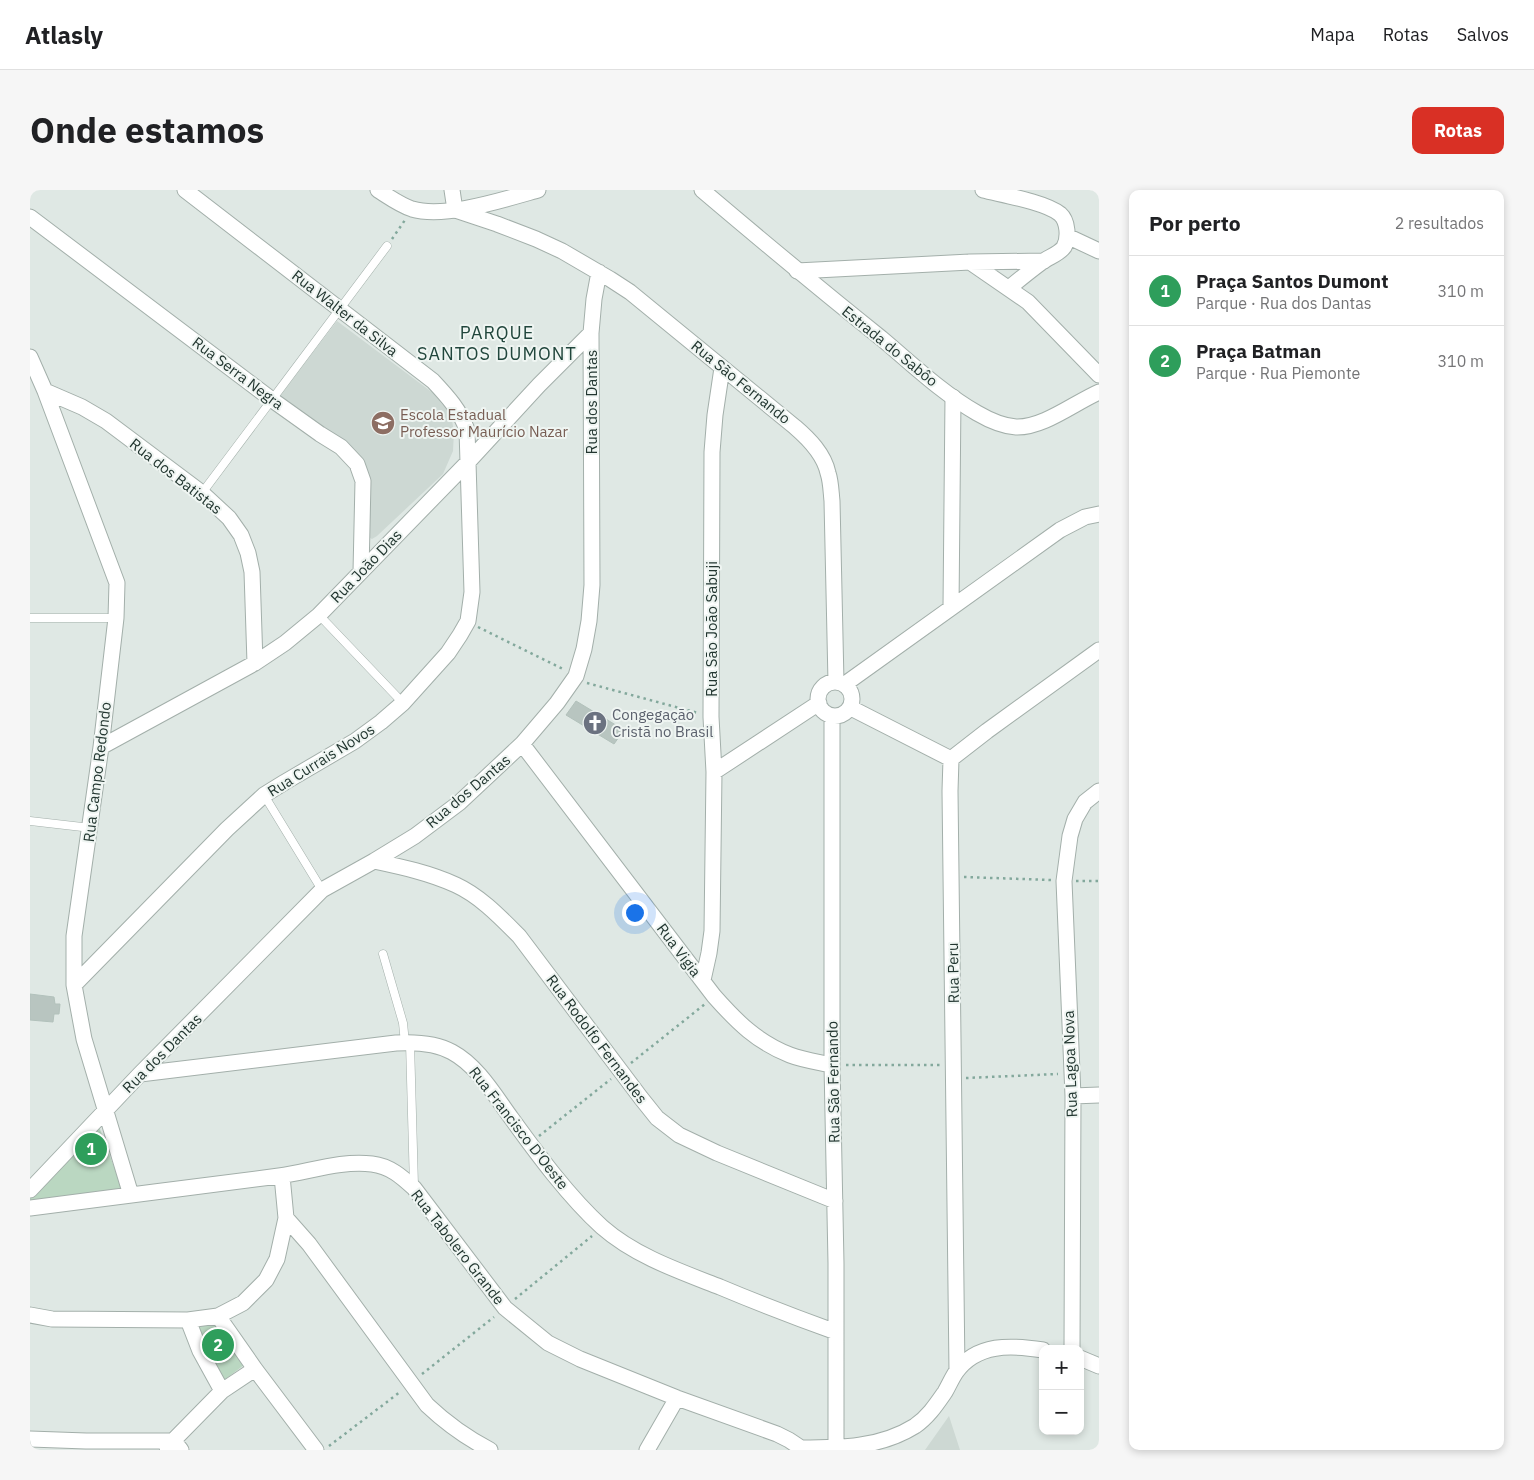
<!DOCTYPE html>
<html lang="pt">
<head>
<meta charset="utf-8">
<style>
  body { margin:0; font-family:"IBM Plex Sans",sans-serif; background:#f6f6f6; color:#202124 }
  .controls { position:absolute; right:15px; bottom:15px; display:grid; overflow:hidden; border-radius:10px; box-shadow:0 2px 8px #0003 }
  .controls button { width:45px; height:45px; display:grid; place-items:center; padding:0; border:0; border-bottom:1px solid #e0e0e0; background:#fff; color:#202124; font:25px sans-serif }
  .you { position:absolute; left:604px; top:722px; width:18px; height:18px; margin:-12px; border:4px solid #fff; border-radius:50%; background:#1a73e8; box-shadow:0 0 0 8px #1a73e833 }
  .badge { display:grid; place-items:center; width:32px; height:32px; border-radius:50%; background:#d93025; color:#fff; font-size:16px; font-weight:700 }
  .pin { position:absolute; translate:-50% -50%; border:2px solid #fff; box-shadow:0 1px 5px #0006 }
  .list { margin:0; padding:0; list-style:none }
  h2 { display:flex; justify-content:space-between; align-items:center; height:65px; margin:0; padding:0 20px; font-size:21px }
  h2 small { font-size:16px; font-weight:400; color:#757577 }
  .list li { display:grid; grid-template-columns:32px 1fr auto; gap:15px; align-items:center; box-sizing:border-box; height:70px; padding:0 20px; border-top:1px solid #e0e0e0 }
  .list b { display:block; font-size:19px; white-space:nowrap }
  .list p { margin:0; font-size:16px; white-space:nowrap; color:#757577 }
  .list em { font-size:16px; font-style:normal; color:#757577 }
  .map { position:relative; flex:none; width:1069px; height:1260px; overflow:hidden; border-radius:10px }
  header { display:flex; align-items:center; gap:30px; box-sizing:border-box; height:70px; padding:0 25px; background:#fff; border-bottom:1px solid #e0e0e0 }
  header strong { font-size:24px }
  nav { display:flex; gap:28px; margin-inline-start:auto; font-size:18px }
  .intro { display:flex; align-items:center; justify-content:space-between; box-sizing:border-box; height:120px; padding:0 30px }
  h1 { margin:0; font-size:35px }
  .button { padding:12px 22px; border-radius:10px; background:#d93025; color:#fff; font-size:18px; font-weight:700 }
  main { display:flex; gap:30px; padding:0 30px }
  aside { flex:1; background:#fff; border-radius:10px; box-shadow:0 2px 8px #0003 }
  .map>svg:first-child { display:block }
</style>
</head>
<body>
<header>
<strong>Atlasly</strong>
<nav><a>Mapa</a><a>Rotas</a><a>Salvos</a></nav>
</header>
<div class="intro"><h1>Onde estamos</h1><a class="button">Rotas</a></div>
<main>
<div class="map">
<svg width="1069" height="1260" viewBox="0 0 1069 1260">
  <rect width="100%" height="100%" fill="#dfe8e4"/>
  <path fill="#cdd8d3" d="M 307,131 L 403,203 L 421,225 L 424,242 L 423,261 L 413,284 L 347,346 L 342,349 L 338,347 L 337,281 L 327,264 L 248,208 Z
    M 919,1226 L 930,1260 L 895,1260 Z"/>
  <path fill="#bad7c1" d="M 68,934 L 93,1001 L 0,1013 L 0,1005 Z
    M 185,1131 L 214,1175 L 193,1191 L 164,1135 Z"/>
  <path fill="#b8c5c0" stroke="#b2c1bb" d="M 546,511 L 594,540 L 584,554 L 536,525 Z
    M 0,804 L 24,807 L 25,814 L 30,814 L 29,824 L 24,824 L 23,832 L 0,830 Z"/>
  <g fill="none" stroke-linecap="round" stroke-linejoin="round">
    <g stroke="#a3afaa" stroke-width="9">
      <path id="service" d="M 172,303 L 357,56
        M 289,425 L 373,513
        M 0,428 L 86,428
        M 234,605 L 292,700
        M 0,631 L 61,638
        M 353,764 L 373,833 L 375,853
        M 380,853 L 384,996"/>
    </g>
    <g stroke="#a3afaa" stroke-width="17">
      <path id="minor" d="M 422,0 L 425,20 L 467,34 L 506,49 L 532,61 L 580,89 L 600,102 L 765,237 C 779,249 794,264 798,283 C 801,292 801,302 802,311 L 806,492
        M 953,0 C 973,5 1015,12 1030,24 C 1038,31 1039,48 1034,57 C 1029,64 1019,67 1012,72 C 1001,80 990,89 979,98
        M 0,27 L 241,209 L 290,244 L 311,257 L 327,274 L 333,291 L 331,382
        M 1037,46 L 1069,61
        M 940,72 L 998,112 L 1069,185
        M 767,81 L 940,72 L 1014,71
        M 0,167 L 15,201 L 87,393 L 86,428 L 71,557 L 44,746 L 44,795 L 54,849 L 101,1005
        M 15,201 L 52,217 L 76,231 L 172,303 L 199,328 L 211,345 L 218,363 L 222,382 L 225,473
        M 921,418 L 923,207
        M788 509a17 17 0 1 1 34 0a17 17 0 1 1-34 0Z
        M 815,494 L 1030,340 L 1055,327 L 1069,324
        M 821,518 L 921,569
        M 802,526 L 802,875 L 806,1073 L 806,1258
        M 492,554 L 684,806 C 707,832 727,852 760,865 C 773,870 788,872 802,875
        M 71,557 L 225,473 L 255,453 L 289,425 L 439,271 L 509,195 L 561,143
        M 684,582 L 789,513
        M 344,671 C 372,677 400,683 426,695 C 450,706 470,727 489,746 L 611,908 L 627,928 L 649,945 L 687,963 L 805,1011
        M 673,790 L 679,763 L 682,741 L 684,582 L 681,527 L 682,262 L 685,225 L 692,178
        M 44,795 L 197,639 L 234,605 L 255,592 L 325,551 L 351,532 L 373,513 L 418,463 L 430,445 L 438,431 L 442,402 L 437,240 C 430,220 417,206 403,191 L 155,0
        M 110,884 L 366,853 C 384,852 406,853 422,862 C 448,876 465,906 482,929 C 508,965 539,1007 572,1037 C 605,1066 649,1081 690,1097 C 728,1113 767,1128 806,1142
        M 1043,906 L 1069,905
        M 0,1000 L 110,884 L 292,700 L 344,671 L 385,646 L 429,613 L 492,554 L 527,513 L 546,486 L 554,459 L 559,431 L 562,395 L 561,143 L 564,109 L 569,82
        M 0,1018 C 83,1007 166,997 249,986 C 279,982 311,970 342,974 C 360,976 372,987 384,998 L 475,1118 L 518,1153 L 550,1169 L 647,1208 L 747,1244 L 759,1250 L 771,1258
        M 256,1028 L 279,1054 L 397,1215 C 416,1233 437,1248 460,1260
        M 0,1125 L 22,1129 L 158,1130 L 188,1126 L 213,1113 L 236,1090 L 247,1069 L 256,1028 L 252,986
        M 188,1126 L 225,1179 L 286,1260
        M 158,1130 L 170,1161 L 192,1201
        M 1042,1159 L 1043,906 L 1034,691 L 1040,646 L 1045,629 L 1055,612 L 1069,601
        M 1050,1168 L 1069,1176
        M 927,1181 L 920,601 L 921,569 L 957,541 L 1069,460
        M 0,1249 L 56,1251 L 144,1251 L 151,1260
        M 137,1257 L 192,1201 L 225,1179
        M 771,1258 C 810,1258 850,1258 885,1236 C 898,1227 906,1215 915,1202 C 919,1195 922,1188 926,1182 C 947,1153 981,1155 1013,1160
        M 617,1260 L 647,1208"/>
    </g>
    <g stroke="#a3afaa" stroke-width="17">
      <path id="tertiary" d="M 348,0 C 359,7 370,15 382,19 C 415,29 475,9 508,0
        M 672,0 C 731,50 791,100 851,148 C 882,174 912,203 947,223 C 959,230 971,236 986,237 C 1013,238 1044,213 1069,202"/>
    </g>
    <path stroke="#83a89c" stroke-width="2.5" stroke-dasharray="2.5 4" stroke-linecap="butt" d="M 362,49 L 375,30
      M 448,437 L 535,480
      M 557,493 L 668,523
      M 934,687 L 1021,690
      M 1046,691 L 1069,691
      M 601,873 L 675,814
      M 816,875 L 910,875
      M 936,888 L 1028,884
      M 509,946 L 581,889
      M 485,1109 L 562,1046
      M 392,1184 L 464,1127
      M 299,1256 L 370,1202"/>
    <use href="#service" stroke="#fff" stroke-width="8"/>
    <use href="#minor" stroke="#fff" stroke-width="15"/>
    <use href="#tertiary" stroke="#fff" stroke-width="15"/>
  </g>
  <defs>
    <g id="school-disc" transform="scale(1.25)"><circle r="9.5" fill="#8d6e63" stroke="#eff5f2"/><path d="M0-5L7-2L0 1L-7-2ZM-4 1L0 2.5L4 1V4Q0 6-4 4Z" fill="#fff"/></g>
    <g id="church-disc" transform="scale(1.25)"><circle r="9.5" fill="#6b7280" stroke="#eff5f2"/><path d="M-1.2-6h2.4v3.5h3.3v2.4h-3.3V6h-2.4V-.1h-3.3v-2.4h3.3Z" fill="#fff"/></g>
  </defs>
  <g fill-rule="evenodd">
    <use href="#school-disc" x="353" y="233"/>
    <use href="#church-disc" x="565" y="533"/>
  </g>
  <g text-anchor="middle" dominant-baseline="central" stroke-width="4" stroke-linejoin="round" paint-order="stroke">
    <g font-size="15" fill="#223630" stroke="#eff5f2">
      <text transform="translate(315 123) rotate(38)">Rua Walter da Silva</text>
      <text transform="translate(860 156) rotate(39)">Estrada do Sabôo</text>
      <text transform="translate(208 183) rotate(37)">Rua Serra Negra</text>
      <text transform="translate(711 192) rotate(39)">Rua São Fernando</text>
      <text transform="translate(561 212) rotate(-90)">Rua dos Dantas</text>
      <text transform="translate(146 286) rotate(38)">Rua dos Batistas</text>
      <text transform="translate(336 376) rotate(-46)">Rua João Dias</text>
      <text transform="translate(681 439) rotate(-90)">Rua São João Sabuji</text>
      <text transform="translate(291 570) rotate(-32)">Rua Currais Novos</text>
      <text transform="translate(67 582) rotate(-83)">Rua Campo Redondo</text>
      <text transform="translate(438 601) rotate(-40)">Rua dos Dantas</text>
      <text transform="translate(649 760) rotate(53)">Rua Vigia</text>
      <text transform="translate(923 783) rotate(-91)">Rua Peru</text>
      <text transform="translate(567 849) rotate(53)">Rua Rodolfo Fernandes</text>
      <text transform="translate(132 863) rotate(-45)">Rua dos Dantas</text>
      <text transform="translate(1040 874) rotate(-92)">Rua Lagoa Nova</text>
      <text transform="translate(803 892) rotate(-91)">Rua São Fernando</text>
      <text transform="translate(489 938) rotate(52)">Rua Francisco D'Oeste</text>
      <text transform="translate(428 1057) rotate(52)">Rua Tabolero Grande</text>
    </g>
    <g font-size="15" fill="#785e54" stroke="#eff5f2" text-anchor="start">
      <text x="370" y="224">Escola Estadual<tspan x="370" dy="17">Professor Maurício Nazar</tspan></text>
    </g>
    <g font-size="15" fill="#5b616d" stroke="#eff5f2" text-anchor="start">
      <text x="582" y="524">Congegação<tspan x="582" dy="17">Cristã no Brasil</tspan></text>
    </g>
    <g font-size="18" letter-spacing="1" fill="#21463c" stroke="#eff5f2">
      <text x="467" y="142">PARQUE<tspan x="467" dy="21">SANTOS DUMONT</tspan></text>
    </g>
  </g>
</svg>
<div class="controls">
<button>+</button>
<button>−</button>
</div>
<div class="you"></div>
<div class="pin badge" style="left:61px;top:959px;background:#2e9e5b">1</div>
<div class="pin badge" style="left:188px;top:1155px;background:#2e9e5b">2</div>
</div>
<aside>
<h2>Por perto<small>2 resultados</small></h2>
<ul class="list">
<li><span class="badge" style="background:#2e9e5b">1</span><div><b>Praça Santos Dumont</b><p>Parque · Rua dos Dantas</p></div><em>310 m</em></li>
<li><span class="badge" style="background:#2e9e5b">2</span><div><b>Praça Batman</b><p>Parque · Rua Piemonte</p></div><em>310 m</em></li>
</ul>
</aside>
</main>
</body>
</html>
